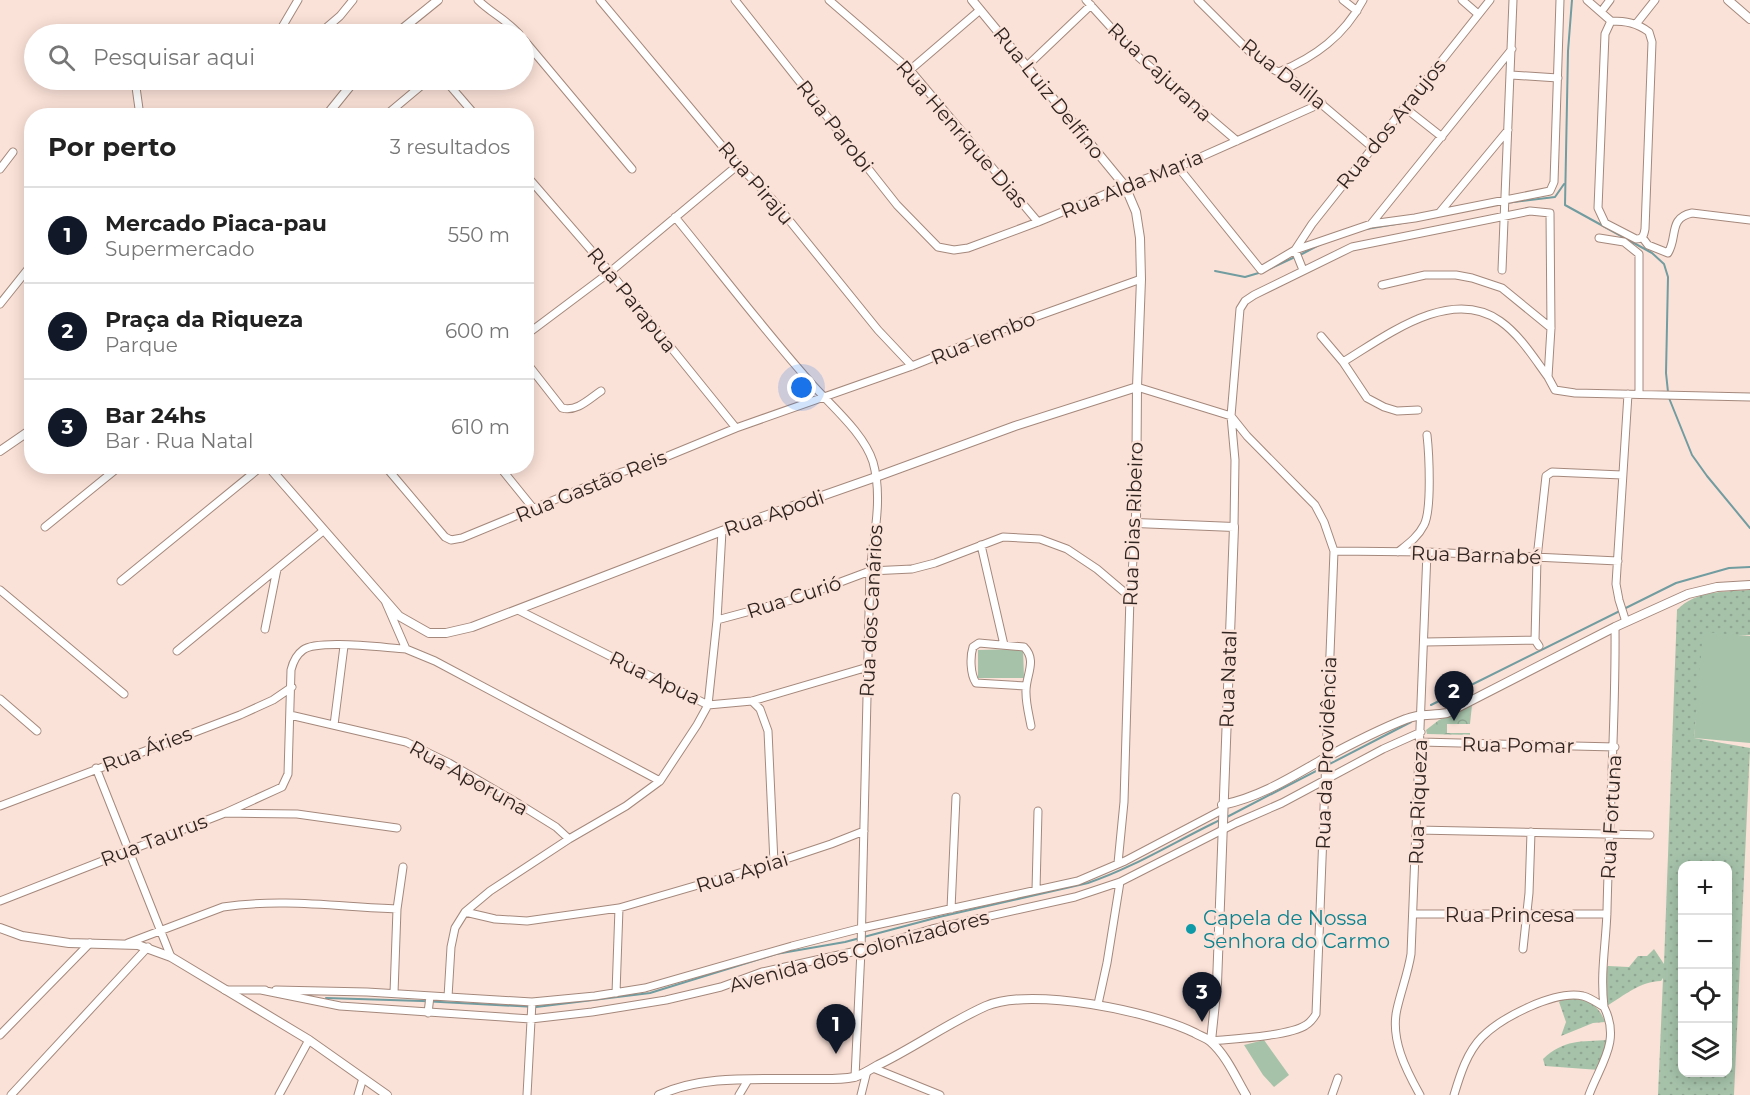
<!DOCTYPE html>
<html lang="pt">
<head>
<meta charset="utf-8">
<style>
  body { margin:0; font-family:Montserrat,sans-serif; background:#f6f6f6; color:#222 }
  .controls { position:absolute; right:18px; bottom:18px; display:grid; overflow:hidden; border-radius:12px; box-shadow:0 3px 15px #0003 }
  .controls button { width:54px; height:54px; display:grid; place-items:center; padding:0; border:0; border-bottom:2px solid #e0e0e0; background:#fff; color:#222; font:30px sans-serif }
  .you { position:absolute; left:802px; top:388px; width:21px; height:21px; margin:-15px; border:4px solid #fff; border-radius:50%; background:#1a73e8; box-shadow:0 0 0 9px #1a73e833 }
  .badge { display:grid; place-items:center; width:39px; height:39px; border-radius:50%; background:#111827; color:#fff; font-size:20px; font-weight:700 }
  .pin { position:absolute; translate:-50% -50px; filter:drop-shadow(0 2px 3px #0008) }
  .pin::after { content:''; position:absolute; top:32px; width:21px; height:18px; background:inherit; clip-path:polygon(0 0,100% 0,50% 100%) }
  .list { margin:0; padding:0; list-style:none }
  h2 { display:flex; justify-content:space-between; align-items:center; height:78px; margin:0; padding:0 24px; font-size:26px }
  h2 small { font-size:20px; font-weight:400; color:#767676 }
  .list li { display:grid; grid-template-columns:39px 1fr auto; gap:18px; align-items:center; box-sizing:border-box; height:96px; padding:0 24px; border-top:2px solid #e0e0e0 }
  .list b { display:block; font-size:22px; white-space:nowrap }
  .list p { margin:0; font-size:20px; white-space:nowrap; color:#767676 }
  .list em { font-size:20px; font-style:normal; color:#767676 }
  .icon { flex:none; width:33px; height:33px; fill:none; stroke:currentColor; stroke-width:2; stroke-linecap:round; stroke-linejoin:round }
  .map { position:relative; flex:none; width:1750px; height:1095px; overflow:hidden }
  .search { position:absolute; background:#fff; box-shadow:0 3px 15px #0003; left:24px; top:24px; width:510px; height:66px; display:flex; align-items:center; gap:15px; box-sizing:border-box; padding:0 21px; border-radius:33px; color:#767676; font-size:22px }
  .panel { position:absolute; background:#fff; box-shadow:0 3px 15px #0003; left:24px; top:108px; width:510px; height:366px; border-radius:24px }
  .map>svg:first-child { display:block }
</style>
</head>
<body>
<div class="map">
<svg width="1750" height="1095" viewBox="0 0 1750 1095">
  <defs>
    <pattern id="grass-dots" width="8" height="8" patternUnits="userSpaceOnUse" patternTransform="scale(1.5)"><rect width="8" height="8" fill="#a6c3aa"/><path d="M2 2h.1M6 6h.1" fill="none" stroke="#8fa792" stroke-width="1.8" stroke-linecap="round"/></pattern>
    <pattern id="park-crowns" width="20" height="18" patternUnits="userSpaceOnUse" patternTransform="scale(1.5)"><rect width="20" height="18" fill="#a6c3aa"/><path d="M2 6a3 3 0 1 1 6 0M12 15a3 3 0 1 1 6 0" fill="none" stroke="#8fa792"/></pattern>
  </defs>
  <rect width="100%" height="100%" fill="#fbe2d8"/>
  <path fill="url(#grass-dots)" fill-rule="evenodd" d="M 1750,590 L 1750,635 L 1705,636 L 1694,738 L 1750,748 L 1734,1095 L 1658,1095 L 1663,978 L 1661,981 C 1641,981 1623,996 1607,1006 L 1606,969 L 1608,966 L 1629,967 L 1638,956 L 1647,956 L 1654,949 L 1664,964 L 1677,610 C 1696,590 1724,592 1750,590 ZM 1682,866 L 1728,866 L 1728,1072 L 1682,1072 Z
    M 1572,997 C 1589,1001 1599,1005 1605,1022 L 1593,1023 L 1561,1036 L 1566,1022 L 1559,1002 L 1565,998 Z
    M 1608,1040 L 1599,1070 L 1545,1066 L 1543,1059 C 1564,1039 1581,1042 1608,1040 Z"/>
  <path fill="url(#park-crowns)" d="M 1472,705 L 1470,724 L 1447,724 L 1447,733 L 1470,733 L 1470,735 L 1427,734 L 1426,730 L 1439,720 Z"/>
  <path fill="#a6c3aa" d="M 1703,632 L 1750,636 L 1750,743 L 1694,738 Z
    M 1023,649 L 1024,678 L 978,678 L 978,650 Z
    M 1264,1040 L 1289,1075 L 1274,1087 L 1263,1075 L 1244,1045 Z"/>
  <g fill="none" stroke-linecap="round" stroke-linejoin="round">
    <path stroke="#719ca0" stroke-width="2" d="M 1572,0 L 1568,51 L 1565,205 L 1652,253 L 1664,264 L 1668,277 L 1666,373 L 1668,392
      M 1505,203 L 1555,197 L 1564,184
      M 1366,229 L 1408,222
      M 1300,255 L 1319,245
      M 1267,270 L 1295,257
      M 1215,271 L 1245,277 L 1262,272
      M 1669,398 L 1692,455 L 1707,476 L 1750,528
      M 1431,705 L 1676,583 L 1729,568 L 1750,567
      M 1225,818 L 1411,722
      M 326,998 L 422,1001 L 536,1007 L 650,993 L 776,954 L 845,942 L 939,917 L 1088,883 C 1135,867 1176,841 1220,820"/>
    <g stroke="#a4887c" stroke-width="9">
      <path id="minor" d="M 478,0 C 491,13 507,20 519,34
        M 600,0 L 738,165 L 772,199 L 878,330 L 912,366
        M 735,0 L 897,205 L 938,247 L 954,250 L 968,248 L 1038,222 L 1125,186 L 1178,167 L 1322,103
        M 829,0 L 910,70 L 1038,222
        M 1086,0 L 1135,54 L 1237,141
        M 1198,0 L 1252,54 L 1269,67 L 1293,80 L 1372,147
        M 1343,0 L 1357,11
        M 1462,0 L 1478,14
        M 1587,0 L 1611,21
        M 1601,12 L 1610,0
        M 1611,21 C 1626,21 1637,23 1649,32 L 1652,42 L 1645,229 C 1644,235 1643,239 1636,239 L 1605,223 L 1598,208 L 1605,34 Z
        M 1636,24 L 1655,0
        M 278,34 L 298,0
        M 319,34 L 340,16 L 353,0
        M 524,40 L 632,169
        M 1027,66 L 1091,5
        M 910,70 L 980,10
        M 1279,72 C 1315,57 1344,36 1363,0
        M 1511,75 L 1558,78
        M 135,80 L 140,116
        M 445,80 L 476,116
        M 1404,107 L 1442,137
        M 385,116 L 428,80
        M 1178,167 L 1261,270 L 1295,250 L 1371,224 L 1415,218 L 1550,191 L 1554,182 L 1560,0
        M 0,169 L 13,152
        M 526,175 L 610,272 L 736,428
        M 1440,212 L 1508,130
        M 675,217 C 720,272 764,330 811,383 C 831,406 864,433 873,462 C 883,497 874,536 870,571 L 861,950 L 855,1077
        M 1371,224 L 1512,49
        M 1642,237 L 1648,245 L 1668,253 C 1678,237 1668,218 1692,213 L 1750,220
        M 1599,238 L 1624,242 L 1639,254 L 1639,394
        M 1303,270 L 1295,250 L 1312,224 L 1490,0
        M 1502,270 L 1513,0
        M 1382,285 L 1425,275 L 1456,275 L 1472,278 L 1502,288 L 1551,328
        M 0,304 L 32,264
        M 526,335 L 610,272 L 738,165
        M 1321,336 L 1343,362 L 1367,398 L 1384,407 L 1397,411 L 1418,410
        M 526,362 L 562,408 C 577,412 589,399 601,391
        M 1343,362 C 1386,336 1450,286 1500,321 C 1520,335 1534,358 1548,377
        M 1137,387 L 1231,416 L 1247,436 L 1315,505 L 1324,522 L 1334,551 L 1316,1014 C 1313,1019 1311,1022 1306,1025 C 1290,1036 1232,1039 1211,1041
        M 385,466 L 445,537 L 451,540 L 462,538 L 622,472 L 651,463 L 736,428 L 912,366 L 1021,322 L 1141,279
        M 499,466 L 533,508
        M 45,527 L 120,466
        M 1234,527 L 1235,460 L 1231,416 L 1240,309 L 1245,301 L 1254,295 L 1352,247 L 1530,211 L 1550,213 L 1551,328 L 1548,377 L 1555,390 L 1575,393 L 1750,397
        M 981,545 L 1004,645
        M 1334,551 L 1427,552 L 1618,561
        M 1398,552 C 1408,544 1418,537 1424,525 C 1432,510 1429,453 1427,435
        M 121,581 L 262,466
        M 0,590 L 124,694
        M 386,603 L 406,649 L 435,661 L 660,781
        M 518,610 L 708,705 L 752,701 L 868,667
        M 717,620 L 795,599 L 870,571 L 912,569 L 935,563 L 1003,537 L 1040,539 L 1067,549 L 1097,569 L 1130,597
        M 1626,622 L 1619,600 L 1616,584 L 1628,394
        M 265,629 L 277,569
        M 1425,642 L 1535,640
        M 1539,646 L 1535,640 L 1537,558 L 1546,476 L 1552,472 L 1622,475
        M 177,651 L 323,531
        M 1026,686 L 976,683 C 970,674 970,656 973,647 L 979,643 L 1024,647 C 1038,661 1025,676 1026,693 C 1026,704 1029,715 1031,726
        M 0,699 L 37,731
        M 752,701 L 760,709 L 768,731 L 774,863
        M 290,715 L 406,742 L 449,763 L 519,804 L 556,827 L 569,839
        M 334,725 L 344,646
        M 1421,742 L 1615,747
        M 96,768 L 171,957
        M 0,806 L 240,715 L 273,700 L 292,687
        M 225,813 L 297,814 L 397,828
        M 1417,830 L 1650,835
        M 1118,863 L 1124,802 L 1130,597 L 1136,523
        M 1036,890 L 1038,811
        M 0,901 L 225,813 L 282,787 L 288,774 L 291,670 C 293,662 296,655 303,650 C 318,639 385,648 406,649
        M 951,909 L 956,797
        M 465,912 L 495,919 L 527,921 L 619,908 L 774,863 L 831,844 L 864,831
        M 1413,914 L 1607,914
        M 128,943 L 223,907 C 280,898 340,907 397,909
        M 1523,949 L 1529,893 L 1531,832
        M 225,990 L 265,990
        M 261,990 L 340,1006 L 531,1019 L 592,1012 L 666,1000 L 721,987 L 762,972 L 861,950 L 932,929 L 1075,897 L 1120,882 L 1236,823 L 1282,803 L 1383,749 L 1421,732
        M 276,990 L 367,992 L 532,1002 L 595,996 L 645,988 L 792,946 L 862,928 L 1078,881 L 1125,861 L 1222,810
        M 394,993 L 397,909 L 403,867
        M 616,993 L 619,908
        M 448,997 L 451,947 L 455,928 L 465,912 L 490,891 L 569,839 L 626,806 L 660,781 L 697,725 L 708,705 L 717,620 L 722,531
        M 1098,1004 L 1107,963 L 1120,882
        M 1604,1007 C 1600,973 1606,944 1607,911 C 1609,816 1616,722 1615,627
        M 428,1013 L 430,996
        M 0,1035 L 90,943
        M 873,1068 L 940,1095
        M 11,1095 L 148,947
        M 279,1095 L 309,1040
        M 358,1095 L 363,1078
        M 527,1095 L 532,1002
        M 739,1095 L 748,1080
        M 861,1095 L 867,1071
        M 1332,1095 L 1338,1078
        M 1420,1095 C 1406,1070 1390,1039 1397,1009 C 1401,991 1408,973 1411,954 L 1427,552
        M 1454,1095 C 1460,1075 1467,1052 1482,1037 C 1502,1017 1555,990 1583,996 C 1591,998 1597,1003 1604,1007 C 1621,1041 1601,1063 1589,1095"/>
    </g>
    <g stroke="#a4887c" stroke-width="10">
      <path id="tertiary" d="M 972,0 L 1125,186 L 1136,212 L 1140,238 L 1141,279 L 1137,387 L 1136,523 L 1234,527 L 1217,984 L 1211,1041
        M 1728,0 L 1750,19
        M 396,34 L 438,0
        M 326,116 L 355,80
        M 0,451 L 32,429
        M 268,466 L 399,616 L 429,633 L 446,633 L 472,627 L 722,531 L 876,477 L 1015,426 L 1137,387
        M 1222,805 C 1260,797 1290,778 1323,759 C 1349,745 1378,730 1406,719 C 1420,713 1433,716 1447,713 L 1615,627 L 1688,594 L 1717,587 L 1750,585
        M 0,928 L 22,936 L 69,943 L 138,945 L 171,957 L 309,1040 L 387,1095
        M 659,1095 C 704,1074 760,1080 808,1079 C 822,1079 839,1080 854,1077 C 862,1075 871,1069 878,1065 C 915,1047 948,1023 986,1006 C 1032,987 1151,1011 1195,1033 C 1200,1036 1207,1038 1211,1042 C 1226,1055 1236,1078 1246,1095"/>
    </g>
    <use href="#minor" stroke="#fff" stroke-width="7"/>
    <use href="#tertiary" stroke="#fff" stroke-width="8"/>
  </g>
  <circle fill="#0f9aa8" stroke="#fbe2d8" stroke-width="2" cx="1191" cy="929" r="6"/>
  <g text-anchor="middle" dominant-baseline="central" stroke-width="5" stroke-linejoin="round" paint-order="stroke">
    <g font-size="20" fill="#312521" stroke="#fbe2d8">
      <text transform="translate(1160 72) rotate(43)">Rua Cajurana</text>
      <text transform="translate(1284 74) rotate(38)">Rua Dalila</text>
      <text transform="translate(1049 93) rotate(51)">Rua Luiz Delfino</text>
      <text transform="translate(1391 124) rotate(-51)">Rua dos Araujos</text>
      <text transform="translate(835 126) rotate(52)">Rua Parobi</text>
      <text transform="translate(962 134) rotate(49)">Rua Henrique Dias</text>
      <text transform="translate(756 183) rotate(49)">Rua Piraju</text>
      <text transform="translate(1132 184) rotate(-22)">Rua Alda Maria</text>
      <text transform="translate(632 300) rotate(51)">Rua Parapua</text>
      <text transform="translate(983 338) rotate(-22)">Rua Iembo</text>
      <text transform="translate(591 486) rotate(-22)">Rua Gastão Reis</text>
      <text transform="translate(774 513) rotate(-19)">Rua Apodi</text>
      <text transform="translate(1133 524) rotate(-88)">Rua Dias Ribeiro</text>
      <text transform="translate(1476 555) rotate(2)">Rua Barnabé</text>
      <text transform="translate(794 597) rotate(-18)">Rua Curió</text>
      <text transform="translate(871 611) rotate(-87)">Rua dos Canários</text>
      <text transform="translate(655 678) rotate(26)">Rua Apua</text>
      <text transform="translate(1228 679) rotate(-88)">Rua Natal</text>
      <text transform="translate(1518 745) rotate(1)">Rua Pomar</text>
      <text transform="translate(147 749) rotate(-21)">Rua Áries</text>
      <text transform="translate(1326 753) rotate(-88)">Rua da Providência</text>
      <text transform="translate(469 778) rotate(29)">Rua Aporuna</text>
      <text transform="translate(1418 802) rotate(-88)">Rua Riqueza</text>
      <text transform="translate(1611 817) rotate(-87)">Rua Fortuna</text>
      <text transform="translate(154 840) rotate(-21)">Rua Taurus</text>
      <text transform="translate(742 872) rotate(-17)">Rua Apiai</text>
      <text x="1510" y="915">Rua Princesa</text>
      <text transform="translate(859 951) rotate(-15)">Avenida dos Colonizadores</text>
    </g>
    <g font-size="20" fill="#0d838f" stroke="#fbe2d8" text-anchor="start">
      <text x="1203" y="918">Capela de Nossa<tspan x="1203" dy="23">Senhora do Carmo</tspan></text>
    </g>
  </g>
</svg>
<div class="controls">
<button>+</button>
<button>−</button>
<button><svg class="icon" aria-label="locate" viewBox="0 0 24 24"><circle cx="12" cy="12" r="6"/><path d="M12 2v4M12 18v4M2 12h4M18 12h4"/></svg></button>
<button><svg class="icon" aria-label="layers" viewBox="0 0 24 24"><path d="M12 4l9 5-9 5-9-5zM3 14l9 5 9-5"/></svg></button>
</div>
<div class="you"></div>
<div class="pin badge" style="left:836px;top:1054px">1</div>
<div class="pin badge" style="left:1454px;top:721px">2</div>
<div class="pin badge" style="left:1202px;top:1022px">3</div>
<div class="search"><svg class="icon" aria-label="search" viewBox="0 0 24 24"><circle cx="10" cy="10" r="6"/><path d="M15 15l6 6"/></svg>Pesquisar aqui</div>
<section class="panel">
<h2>Por perto<small>3 resultados</small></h2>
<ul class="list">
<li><span class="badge">1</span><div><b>Mercado Piaca-pau</b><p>Supermercado</p></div><em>550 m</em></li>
<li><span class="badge">2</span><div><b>Praça da Riqueza</b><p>Parque</p></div><em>600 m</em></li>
<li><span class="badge">3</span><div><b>Bar 24hs</b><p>Bar · Rua Natal</p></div><em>610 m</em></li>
</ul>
</section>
</div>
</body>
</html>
